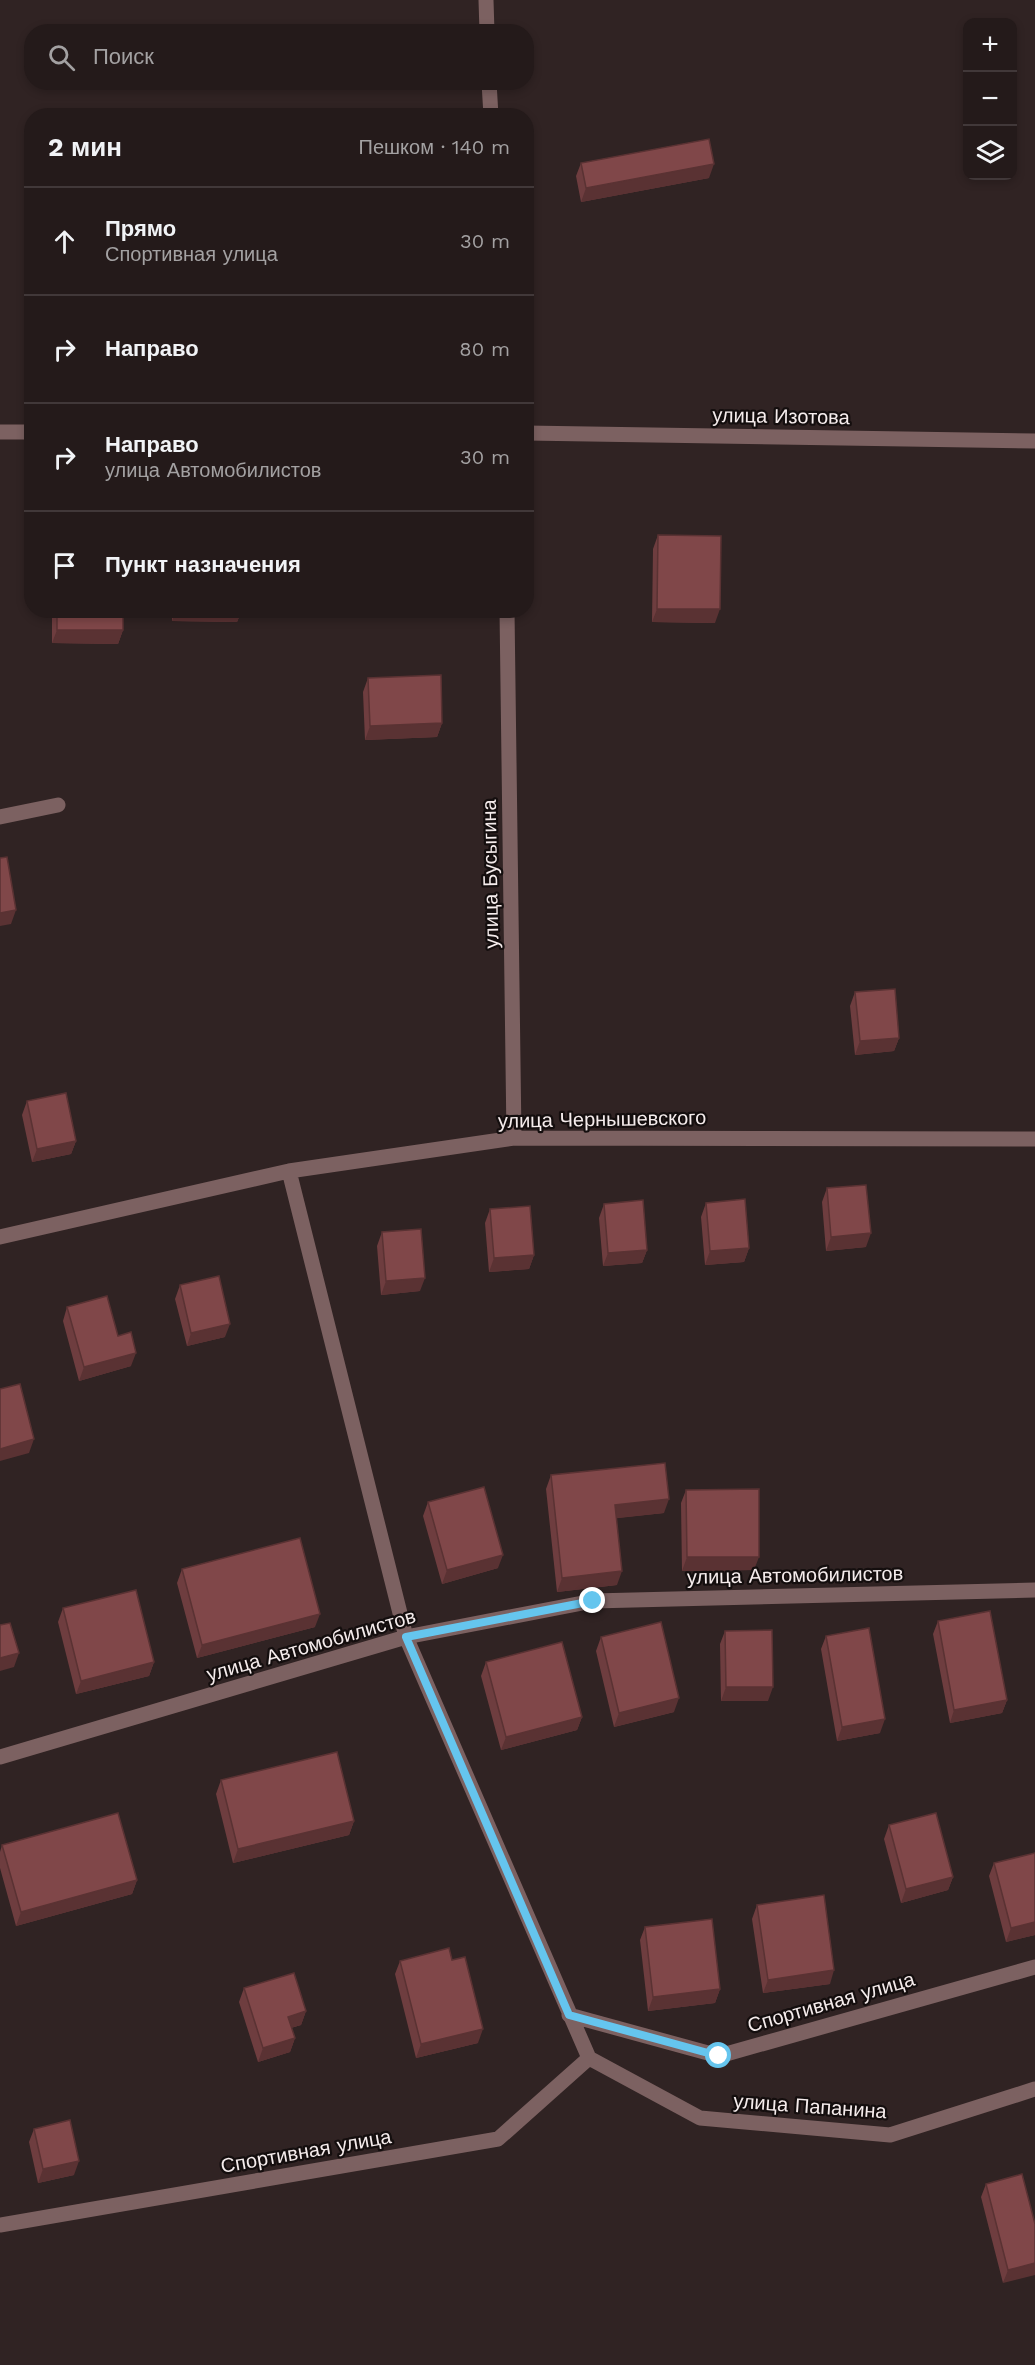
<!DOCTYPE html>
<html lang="ru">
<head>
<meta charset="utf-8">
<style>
  body { margin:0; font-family:"Work Sans",sans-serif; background:#302727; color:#f1f3f6 }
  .controls { position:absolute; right:18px; top:18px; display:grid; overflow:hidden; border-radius:12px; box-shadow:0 3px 9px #0003 }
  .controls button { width:54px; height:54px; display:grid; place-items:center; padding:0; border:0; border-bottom:2px solid #413839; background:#241a1a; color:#f1f3f6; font:30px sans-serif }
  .stop { position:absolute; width:18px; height:18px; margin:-14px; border:4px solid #65c5ee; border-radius:50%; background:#fff }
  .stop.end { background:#65c5ee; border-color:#fff; box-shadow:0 2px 6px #0008 }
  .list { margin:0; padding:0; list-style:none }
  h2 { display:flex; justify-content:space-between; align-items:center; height:78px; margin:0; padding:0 24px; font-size:26px }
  h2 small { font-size:20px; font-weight:400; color:#a3a1a2 }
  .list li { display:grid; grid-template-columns:39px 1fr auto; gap:18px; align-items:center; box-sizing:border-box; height:108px; padding:0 24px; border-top:2px solid #413839 }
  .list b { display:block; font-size:22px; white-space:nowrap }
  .list p { margin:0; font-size:20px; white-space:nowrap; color:#a3a1a2 }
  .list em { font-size:20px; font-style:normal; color:#a3a1a2 }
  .icon { flex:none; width:33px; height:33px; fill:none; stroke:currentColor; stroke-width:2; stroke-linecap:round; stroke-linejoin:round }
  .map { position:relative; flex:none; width:1035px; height:2365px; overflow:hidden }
  .search { position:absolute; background:#241a1a; box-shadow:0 3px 9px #0003; left:24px; top:24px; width:510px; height:66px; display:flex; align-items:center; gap:15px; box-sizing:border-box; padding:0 21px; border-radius:24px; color:#a3a1a2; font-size:22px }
  .panel { position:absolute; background:#241a1a; box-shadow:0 3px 9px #0003; left:24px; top:108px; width:510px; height:510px; border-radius:24px }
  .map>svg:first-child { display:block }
</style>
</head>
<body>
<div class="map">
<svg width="1035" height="2365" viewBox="0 0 1035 2365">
  <rect width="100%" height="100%" fill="#302323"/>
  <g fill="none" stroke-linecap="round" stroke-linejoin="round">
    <path stroke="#7c6161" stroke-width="15" d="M 486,0 L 487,32
      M 489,82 L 491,116
      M 0,432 L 32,432
      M 526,433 L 1035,441
      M 507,610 L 514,1138
      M 0,817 L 58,805
      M 289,1171 L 406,1637 L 589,2058
      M 0,1237 L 289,1171 L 514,1138 L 1035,1139
      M 0,1757 L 406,1637 L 593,1601 L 1035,1590
      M 569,2015 L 719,2056 L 1035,1967
      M 589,2058 L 700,2118 L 890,2135 L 1035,2089
      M 0,2225 L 498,2139 L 589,2058"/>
  </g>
  <path fill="#6e3d3f" d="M 581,163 L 709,178 L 581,202 L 576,176 Z
    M 658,535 L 715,623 L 652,622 L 653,549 Z
    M 52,610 L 123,610 L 123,630 L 118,644 L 52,643 Z
    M 172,610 L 242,610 L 237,622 L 172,621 Z
    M 368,678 L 442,723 L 437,737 L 365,740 L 363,692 Z
    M 855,992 L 899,1038 L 894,1051 L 855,1055 L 850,1006 Z
    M 27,1101 L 76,1141 L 71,1154 L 32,1162 L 22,1115 Z
    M 827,1188 L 866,1247 L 826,1251 L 822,1202 Z
    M 706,1203 L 749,1248 L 744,1262 L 705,1265 L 701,1217 Z
    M 604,1204 L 647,1250 L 642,1263 L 603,1266 L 599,1218 Z
    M 490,1209 L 534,1255 L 529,1269 L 489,1272 L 485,1223 Z
    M 382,1232 L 420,1291 L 381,1295 L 377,1246 Z
    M 180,1285 L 225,1337 L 187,1346 L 175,1299 Z
    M 67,1307 L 118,1336 L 131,1366 L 79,1381 L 63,1321 Z
    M 551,1475 L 664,1513 L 616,1518 L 617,1585 L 557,1592 L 546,1489 Z
    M 686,1490 L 754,1570 L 682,1571 L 681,1503 Z
    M 428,1502 L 498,1568 L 442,1584 L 423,1516 Z
    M 182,1569 L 315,1627 L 197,1658 L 177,1583 Z
    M 63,1608 L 154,1662 L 149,1676 L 76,1694 L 58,1622 Z
    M 938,1621 L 1007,1700 L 1002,1713 L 950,1723 L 933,1634 Z
    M 725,1631 L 768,1701 L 721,1701 L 720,1644 Z
    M 826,1636 L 880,1733 L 837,1741 L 821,1649 Z
    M 601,1637 L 674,1712 L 614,1727 L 596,1651 Z
    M 486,1662 L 582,1717 L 577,1730 L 501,1750 L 481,1676 Z
    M 221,1780 L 354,1821 L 349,1835 L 233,1863 L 216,1794 Z
    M 889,1825 L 953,1877 L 948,1890 L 901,1903 L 884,1839 Z
    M 2,1845 L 137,1880 L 132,1894 L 16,1926 L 0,1868 L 0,1852 Z
    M 994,1863 L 1035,1935 L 1006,1942 L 989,1876 Z
    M 757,1905 L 830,1984 L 763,1993 L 752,1919 Z
    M 645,1927 L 720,1989 L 715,2003 L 648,2011 L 640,1940 Z
    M 452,1960 L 478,2043 L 416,2058 L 395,1974 L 400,1961 Z
    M 244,1988 L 306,2011 L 301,2025 L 291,2028 L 295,2038 L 290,2052 L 258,2062 L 239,2002 Z
    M 34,2129 L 74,2175 L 38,2183 L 29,2142 Z
    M 986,2184 L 1035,2224 L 1003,2283 L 981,2197 Z"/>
  <path fill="#5a3233" d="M 714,164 L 709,178 L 581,202 L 586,188 Z
    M 657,609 L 720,609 L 715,623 L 652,622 Z
    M 176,610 L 242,610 L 237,622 L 172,621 Z
    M 57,630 L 123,630 L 118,644 L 52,643 Z
    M 442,723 L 437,737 L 365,740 L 370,726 Z
    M 16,910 L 11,924 L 0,926 L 0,913 Z
    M 899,1038 L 894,1051 L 855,1055 L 860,1041 Z
    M 76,1141 L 71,1154 L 32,1162 L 37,1149 Z
    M 871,1233 L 866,1247 L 826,1251 L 831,1237 Z
    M 749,1248 L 744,1262 L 705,1265 L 710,1251 Z
    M 647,1250 L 642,1263 L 603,1266 L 608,1253 Z
    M 534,1255 L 529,1269 L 489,1272 L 494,1258 Z
    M 425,1278 L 420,1291 L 381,1295 L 386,1281 Z
    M 230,1324 L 225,1337 L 187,1346 L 191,1333 Z
    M 136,1353 L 131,1366 L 79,1381 L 84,1367 Z
    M 34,1439 L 29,1453 L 0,1461 L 0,1449 Z
    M 669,1499 L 664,1513 L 610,1519 L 615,1505 Z
    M 503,1555 L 498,1568 L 442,1584 L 447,1570 Z
    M 687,1557 L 759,1557 L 754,1570 L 682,1571 Z
    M 622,1571 L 617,1585 L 557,1592 L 562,1578 Z
    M 320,1614 L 315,1627 L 197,1658 L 202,1645 Z
    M 19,1653 L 14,1667 L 0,1671 L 0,1658 Z
    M 154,1662 L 149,1676 L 76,1694 L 81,1681 Z
    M 726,1687 L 773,1687 L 768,1701 L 721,1701 Z
    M 679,1698 L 674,1712 L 614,1727 L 619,1713 Z
    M 1007,1700 L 1002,1713 L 950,1723 L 954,1710 Z
    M 582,1717 L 577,1730 L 501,1750 L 506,1737 Z
    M 885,1719 L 880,1733 L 837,1741 L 842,1727 Z
    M 354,1821 L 349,1835 L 233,1863 L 238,1849 Z
    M 953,1877 L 948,1890 L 901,1903 L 906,1889 Z
    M 137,1880 L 132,1894 L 16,1926 L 21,1912 Z
    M 1035,1922 L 1035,1935 L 1006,1942 L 1011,1928 Z
    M 834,1970 L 830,1984 L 763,1993 L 768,1980 Z
    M 720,1989 L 715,2003 L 648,2011 L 653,1997 Z
    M 306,2011 L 301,2025 L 283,2030 L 288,2017 Z
    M 483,2029 L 478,2043 L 416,2058 L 421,2044 Z
    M 295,2038 L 290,2052 L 258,2062 L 263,2048 Z
    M 79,2161 L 74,2175 L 38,2183 L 43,2169 Z
    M 1035,2263 L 1035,2275 L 1003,2283 L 1008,2270 Z"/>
  <path fill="#804749" stroke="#5a3233" stroke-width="1.5" d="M 709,139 L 714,164 L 586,188 L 581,163 Z
    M 658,535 L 721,536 L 720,609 L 657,609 Z
    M 57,610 L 123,610 L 123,630 L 57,630 Z
    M 441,675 L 442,723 L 370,726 L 368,678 Z
    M 7,857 L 16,910 L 0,913 L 0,858 Z
    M 895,989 L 899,1038 L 860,1041 L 855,992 Z
    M 66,1093 L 76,1141 L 37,1149 L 27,1101 Z
    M 866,1185 L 871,1233 L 831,1237 L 827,1188 Z
    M 745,1199 L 749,1248 L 710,1251 L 706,1203 Z
    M 643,1200 L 647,1250 L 608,1253 L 604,1204 Z
    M 530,1206 L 534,1255 L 494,1258 L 490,1209 Z
    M 421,1229 L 425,1278 L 386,1281 L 382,1232 Z
    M 219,1276 L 230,1324 L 191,1333 L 180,1285 Z
    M 107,1296 L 118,1336 L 131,1332 L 136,1353 L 84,1367 L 67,1307 Z
    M 20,1384 L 34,1439 L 0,1449 L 0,1389 Z
    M 665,1463 L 669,1499 L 615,1505 L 622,1571 L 562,1578 L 551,1475 Z
    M 484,1487 L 503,1555 L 447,1570 L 428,1502 Z
    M 759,1489 L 759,1557 L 687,1557 L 686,1490 Z
    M 300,1538 L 320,1614 L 202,1645 L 182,1569 Z
    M 136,1590 L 154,1662 L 81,1681 L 63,1608 Z
    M 990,1611 L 1007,1700 L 954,1710 L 938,1621 Z
    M 661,1622 L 679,1698 L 619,1713 L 601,1637 Z
    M 10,1623 L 19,1653 L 0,1658 L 0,1625 Z
    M 869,1628 L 885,1719 L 842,1727 L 826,1636 Z
    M 772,1630 L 773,1687 L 726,1687 L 725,1631 Z
    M 562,1642 L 582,1717 L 506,1737 L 486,1662 Z
    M 337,1752 L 354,1821 L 238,1849 L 221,1780 Z
    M 118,1813 L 137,1880 L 21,1912 L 2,1845 Z
    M 936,1813 L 953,1877 L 906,1889 L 889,1825 Z
    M 1035,1853 L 1035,1922 L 1011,1928 L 994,1863 Z
    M 824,1895 L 834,1970 L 768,1980 L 757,1905 Z
    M 712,1919 L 720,1989 L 653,1997 L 645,1927 Z
    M 449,1948 L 452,1960 L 465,1957 L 483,2029 L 421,2044 L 400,1961 Z
    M 294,1973 L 306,2011 L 288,2017 L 295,2038 L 263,2048 L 244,1988 Z
    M 70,2120 L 79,2161 L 43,2169 L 34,2129 Z
    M 1022,2174 L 1035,2224 L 1035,2263 L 1008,2270 L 986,2184 Z"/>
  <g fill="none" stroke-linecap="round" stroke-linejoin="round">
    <path stroke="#65c5ee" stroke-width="8" d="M 593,1601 L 406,1637 L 569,2015 L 719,2056"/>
  </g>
  <g text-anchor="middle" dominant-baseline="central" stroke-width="4.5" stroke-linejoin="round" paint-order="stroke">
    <g font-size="20" fill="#f5ecec" stroke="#140e0e">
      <text transform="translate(781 416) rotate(1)">улица Изотова</text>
      <text transform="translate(490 874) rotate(-91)">улица Бусыгина</text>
      <text transform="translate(602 1119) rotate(-1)">улица Чернышевского</text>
      <text transform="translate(795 1575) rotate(-1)">улица Автомобилистов</text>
      <text transform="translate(311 1645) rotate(-16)">улица Автомобилистов</text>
      <text transform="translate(831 2002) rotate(-16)">Спортивная улица</text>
      <text transform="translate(810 2106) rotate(4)">улица Папанина</text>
      <text transform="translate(306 2151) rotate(-10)">Спортивная улица</text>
    </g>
  </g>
</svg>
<div class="controls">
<button>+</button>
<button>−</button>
<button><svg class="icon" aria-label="layers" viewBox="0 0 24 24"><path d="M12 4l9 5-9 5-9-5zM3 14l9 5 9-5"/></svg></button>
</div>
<div class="stop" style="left:719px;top:2056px"></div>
<div class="stop end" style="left:593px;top:1601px"></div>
<div class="search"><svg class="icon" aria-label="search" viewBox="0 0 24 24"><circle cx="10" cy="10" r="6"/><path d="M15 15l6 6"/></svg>Поиск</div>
<section class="panel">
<h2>2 мин<small>Пешком · 140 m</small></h2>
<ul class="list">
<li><svg class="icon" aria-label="ahead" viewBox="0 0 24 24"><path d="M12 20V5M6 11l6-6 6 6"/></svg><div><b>Прямо</b><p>Спортивная улица</p></div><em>30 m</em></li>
<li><svg class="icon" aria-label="right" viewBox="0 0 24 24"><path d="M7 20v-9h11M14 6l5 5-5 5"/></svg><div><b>Направо</b></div><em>80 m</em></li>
<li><svg class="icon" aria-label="right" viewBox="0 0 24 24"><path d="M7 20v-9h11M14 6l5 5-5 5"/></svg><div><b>Направо</b><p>улица Автомобилистов</p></div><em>30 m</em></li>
<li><svg class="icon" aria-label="arrive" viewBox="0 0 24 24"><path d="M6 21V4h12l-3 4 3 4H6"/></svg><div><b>Пункт назначения</b></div></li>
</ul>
</section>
</div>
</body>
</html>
